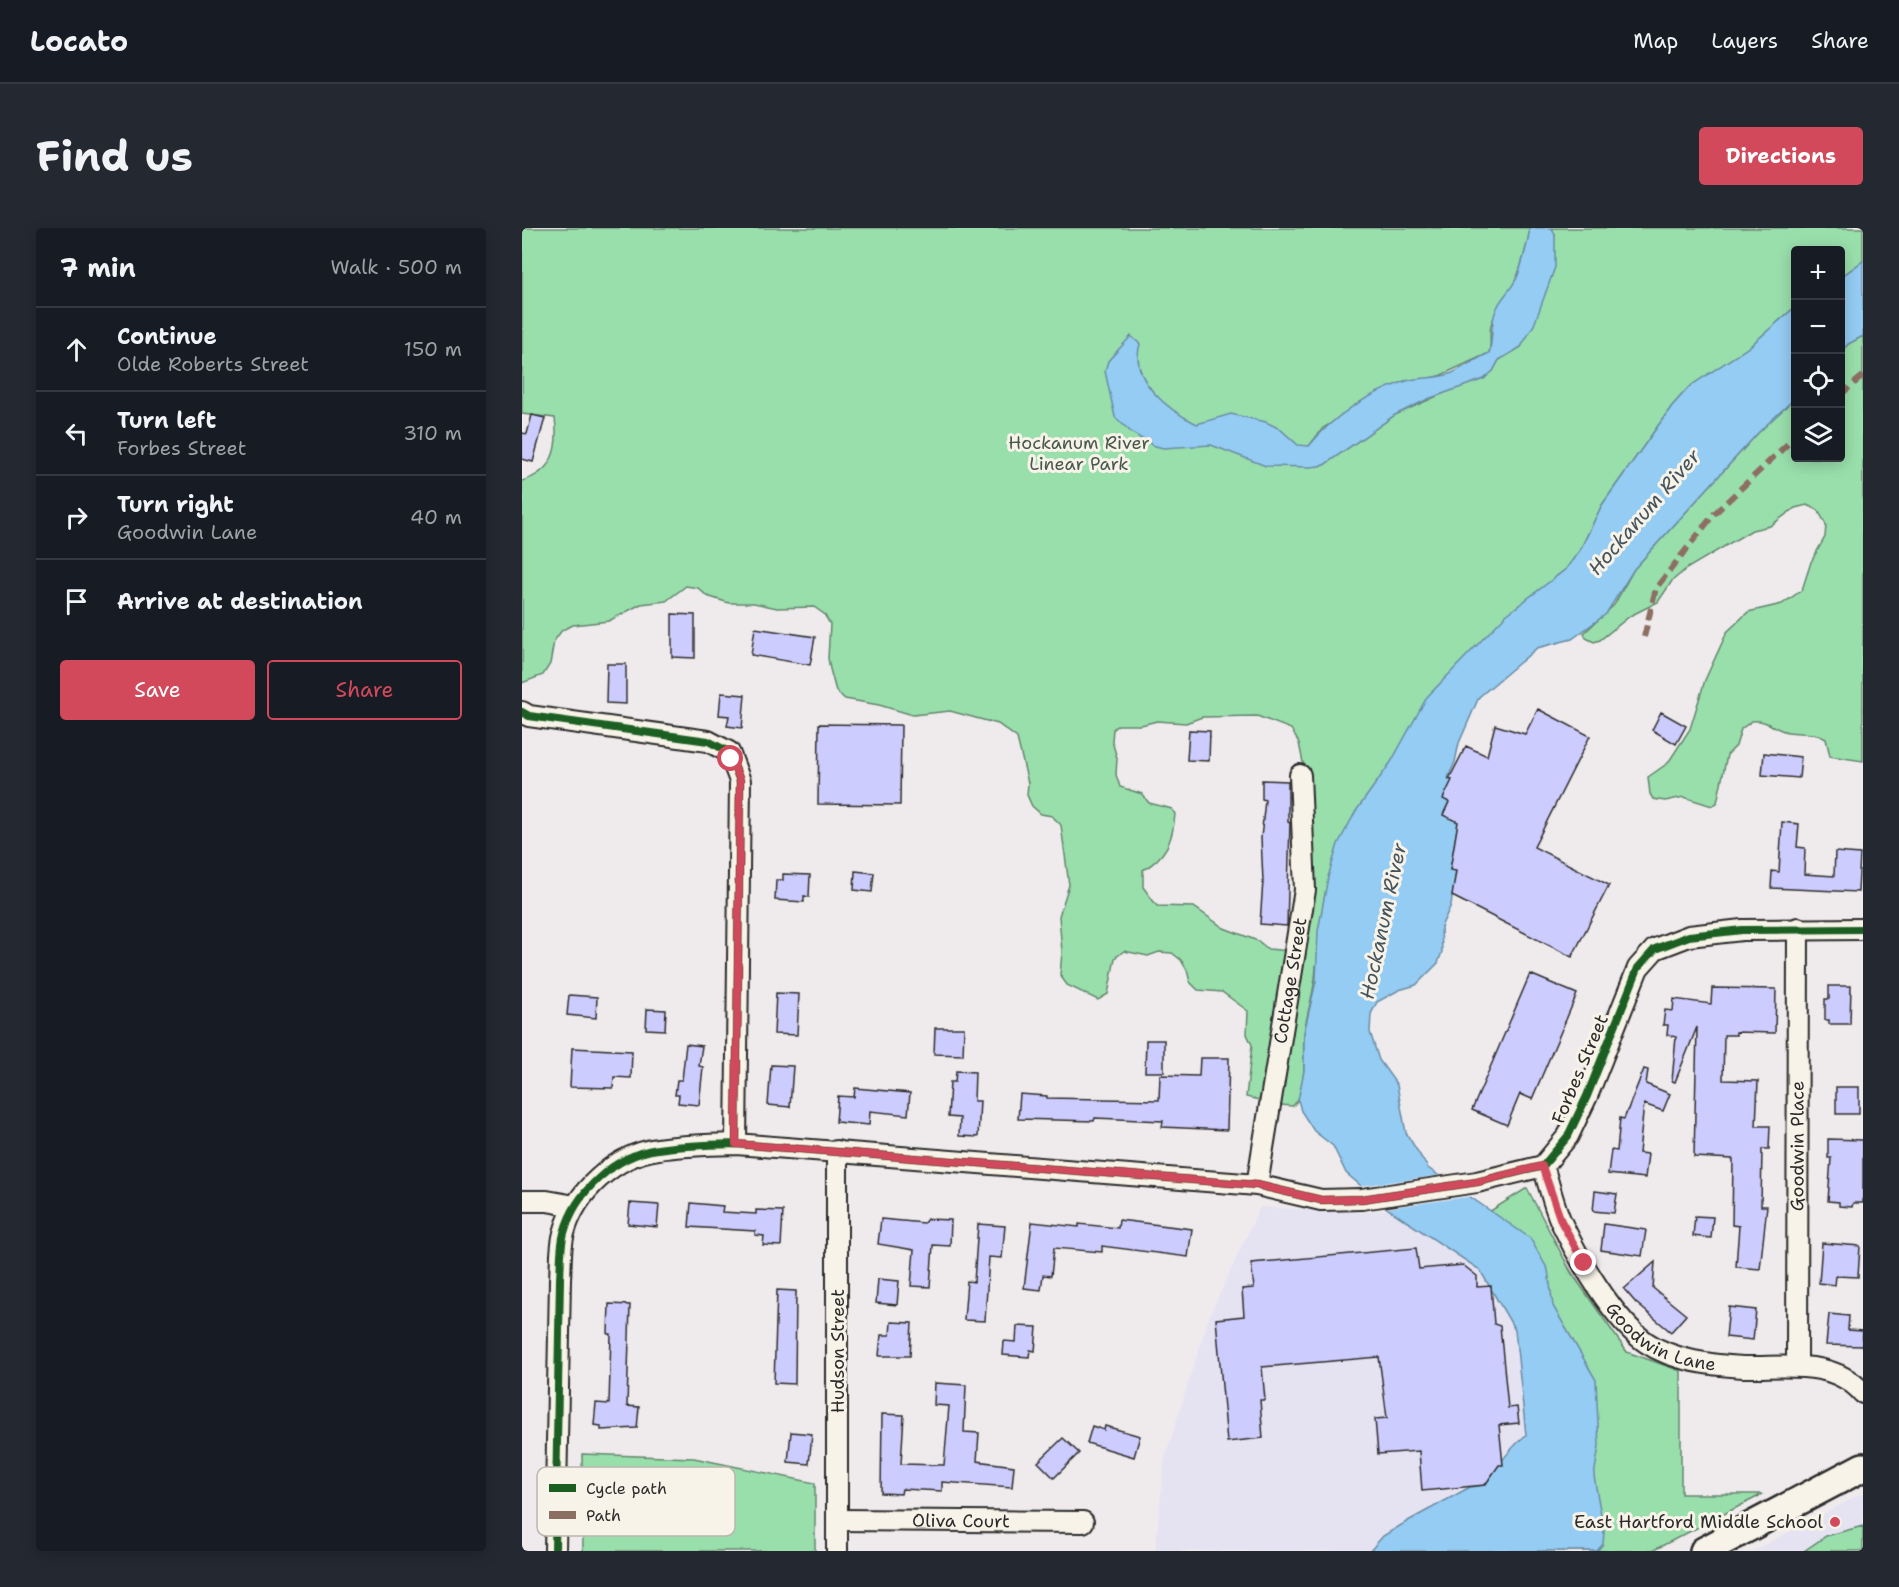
<!DOCTYPE html>
<html lang="en">
<head>
<meta charset="utf-8">
<style>
  body { margin:0; font-family:"Shantell Sans",sans-serif; background:#242831; color:#f1f3f6 }
  .controls { position:absolute; right:18px; top:18px; display:grid; overflow:hidden; border-radius:6px; box-shadow:0 3px 15px #0003 }
  .controls button { width:54px; height:54px; display:grid; place-items:center; padding:0; border:0; border-bottom:2px solid #363941; background:#171b24; color:#f1f3f6; font:30px sans-serif }
  .stop { position:absolute; width:18px; height:18px; margin:-14px; border:4px solid #d1495b; border-radius:50%; background:#fff }
  .stop.end { background:#d1495b; border-color:#fff; box-shadow:0 2px 6px #0008 }
  .list { margin:0; padding:0; list-style:none }
  h2 { display:flex; justify-content:space-between; align-items:center; height:78px; margin:0; padding:0 24px; font-size:26px }
  h2 small { font-size:20px; font-weight:400; color:#9ea1a6 }
  .list li { display:grid; grid-template-columns:39px 1fr auto; gap:18px; align-items:center; box-sizing:border-box; height:84px; padding:0 24px; border-top:2px solid #363941 }
  .list b { display:block; font-size:22px; white-space:nowrap }
  .list p { margin:0; font-size:20px; white-space:nowrap; color:#9ea1a6 }
  .list em { font-size:20px; font-style:normal; color:#9ea1a6 }
  .actions { display:flex; gap:12px; padding:18px 24px }
  .actions a { flex:1; padding:14px 0; border:2px solid #d1495b; border-radius:6px; text-align:center; font-size:21px; color:#d1495b }
  .actions .main { background:#d1495b; color:#fff }
  .icon { flex:none; width:33px; height:33px; fill:none; stroke:currentColor; stroke-width:2; stroke-linecap:round; stroke-linejoin:round }
  .map { position:relative; flex:none; width:1341px; height:1323px; overflow:hidden; border-radius:6px }
  header { display:flex; align-items:center; gap:36px; box-sizing:border-box; height:84px; padding:0 30px; background:#171b24; border-bottom:2px solid #363941 }
  header strong { font-size:28px }
  nav { display:flex; gap:33px; margin-inline-start:auto; font-size:21px }
  .intro { display:flex; align-items:center; justify-content:space-between; box-sizing:border-box; height:144px; padding:0 36px }
  h1 { margin:0; font-size:42px }
  .button { padding:15px 27px; border-radius:6px; background:#d1495b; color:#fff; font-size:21px; font-weight:700 }
  main { display:flex; gap:36px; padding:0 36px }
  aside { flex:1; background:#171b24; border-radius:6px; box-shadow:0 3px 15px #0003 }
  .map>svg:first-child { display:block }
</style>
</head>
<body>
<header>
<strong>Locato</strong>
<nav><a>Map</a><a>Layers</a><a>Share</a></nav>
</header>
<div class="intro"><h1>Find us</h1><a class="button">Directions</a></div>
<main>
<aside>
<h2>7 min<small>Walk · 500 m</small></h2>
<ul class="list">
<li><svg class="icon" aria-label="ahead" viewBox="0 0 24 24"><path d="M12 20V5M6 11l6-6 6 6"/></svg><div><b>Continue</b><p>Olde Roberts Street</p></div><em>150 m</em></li>
<li><svg class="icon" aria-label="left" viewBox="0 0 24 24"><path d="M17 20v-9H6M10 6l-5 5 5 5"/></svg><div><b>Turn left</b><p>Forbes Street</p></div><em>310 m</em></li>
<li><svg class="icon" aria-label="right" viewBox="0 0 24 24"><path d="M7 20v-9h11M14 6l5 5-5 5"/></svg><div><b>Turn right</b><p>Goodwin Lane</p></div><em>40 m</em></li>
<li><svg class="icon" aria-label="arrive" viewBox="0 0 24 24"><path d="M6 21V4h12l-3 4 3 4H6"/></svg><div><b>Arrive at destination</b></div></li>
</ul>
<div class="actions"><a class="main">Save</a><a>Share</a></div>
</aside>
<div class="map">
<svg width="1341" height="1323" viewBox="0 0 1341 1323">
  <rect width="100%" height="100%" fill="#efebed"/>
  <filter id="ink" filterUnits="userSpaceOnUse"><feTurbulence type="fractalNoise" baseFrequency=".0167" numOctaves="2"/><feDisplacementMap in="SourceGraphic" scale="12" xChannelSelector="R" yChannelSelector="G"/><feConvolveMatrix kernelMatrix="1 2 1 2 8 2 1 2 1" color-interpolation-filters="sRGB"/></filter>
  <g filter="url(#ink)">
    <path fill="#e5e2f2" d="M 738,979 L 841,985 L 866,981 L 958,1042 L 993,1102 L 1004,1207 L 997,1216 L 980,1229 L 963,1257 L 948,1259 L 886,1293 L 861,1308 L 848,1323 L 633,1323 L 643,1230 L 687,1089 Z
      M 1341,1265 L 1341,1323 L 1231,1323 Z"/>
    <path fill="#99dfac" stroke="#62856c" stroke-width="1.5" fill-rule="evenodd" d="M 0,0 L 1007,0 C 1009,5 997,47 993,53 C 986,67 977,79 970,94 C 966,103 970,115 967,125 L 913,150 L 882,153 L 801,200 L 787,218 L 802,237 L 873,187 L 971,143 L 977,132 L 999,119 L 1033,7 L 1030,0 L 1341,0 L 1341,33 L 1319,49 L 1318,22 L 1274,22 L 1273,79 L 1227,119 L 1167,159 L 1150,178 L 1080,277 L 1058,322 L 1044,341 L 1032,350 L 985,415 L 794,737 C 794,761 785,782 782,806 C 780,827 787,862 771,878 L 758,877 L 724,869 L 730,817 L 725,806 L 726,783 L 700,764 L 676,762 L 668,754 L 665,742 L 659,732 L 650,725 L 637,724 L 626,728 L 602,723 L 593,730 L 586,766 L 576,772 L 545,757 L 538,747 L 540,724 L 537,688 L 547,657 L 539,597 L 530,588 L 519,586 L 510,578 L 505,567 L 506,555 L 495,510 L 476,496 L 428,483 L 391,487 L 357,477 L 323,471 L 314,463 L 308,441 L 306,430 L 308,396 L 302,386 L 292,379 L 255,380 L 232,375 L 207,375 L 185,368 L 176,360 L 164,358 L 144,373 L 119,376 L 87,393 L 51,397 L 40,402 L 32,413 L 28,436 L 21,447 L 0,455 L 0,253 C 31,244 37,221 33,190 L 0,186 ZM 735,488 L 769,501 L 777,515 L 790,578 L 787,651 L 769,723 L 746,721 L 736,713 L 702,700 L 672,679 L 635,678 L 621,659 L 621,642 C 644,629 651,612 653,586 L 650,581 L 627,575 L 620,566 L 598,559 L 594,547 L 595,530 L 590,513 L 591,501 L 596,497 L 619,497 L 635,493 L 664,495 L 680,489 Z
      M 1341,108 L 1341,533 L 1308,528 L 1304,511 C 1291,503 1280,506 1266,504 C 1253,502 1245,491 1230,493 L 1219,501 L 1214,518 L 1205,527 L 1195,575 L 1190,578 L 1162,569 L 1143,573 L 1131,571 L 1128,566 L 1126,549 L 1146,535 L 1168,501 L 1183,452 L 1205,404 L 1226,384 L 1260,376 L 1280,362 L 1289,334 L 1303,309 L 1304,297 L 1296,282 L 1285,277 L 1273,280 L 1248,298 L 1230,302 L 1164,341 L 1150,353 L 1136,374 L 1108,388 L 1078,412 L 1072,414 L 1064,410 L 1062,405 L 1092,377 L 1112,341 L 1236,205 L 1273,170 L 1274,230 L 1318,230 L 1319,124 L 1326,116 Z
      M 1005,960 L 1049,1044 L 1105,1124 L 1159,1143 L 1159,1266 L 1241,1266 L 1130,1323 L 987,1323 L 1040,1183 L 941,1000 Z
      M 60,1226 L 172,1230 L 293,1255 L 293,1323 L 61,1323 Z
      M 1341,1298 L 1341,1323 L 1282,1323 L 1304,1308 Z"/>
    <path fill="#94ccf3" stroke="#6a8ca3" stroke-width="1.5" d="M 1007,0 L 1030,0 L 1033,7 L 1033,39 L 1012,97 L 999,119 L 977,132 L 971,143 L 962,151 L 906,171 L 873,187 L 802,237 L 790,239 L 744,238 L 689,217 L 641,220 L 630,217 L 610,205 L 593,189 L 583,143 L 586,133 L 609,108 L 618,116 C 607,152 646,182 675,196 L 709,186 L 744,194 L 758,201 L 776,217 L 787,218 C 810,189 845,166 881,154 C 896,148 914,152 930,145 C 942,139 954,131 967,125 C 972,110 967,95 975,80 C 979,70 988,63 993,53 C 997,48 1009,5 1007,0 Z
      M 1341,33 L 1341,108 L 1326,116 L 1319,124 L 1319,49 Z
      M 1273,79 L 1273,170 L 1236,205 L 1112,341 L 1084,386 L 1050,411 L 1015,420 L 957,469 L 937,515 L 933,534 L 926,550 L 930,552 L 927,574 L 921,587 L 936,594 L 928,642 L 934,643 L 929,677 L 919,699 L 920,724 L 916,735 L 894,757 L 877,762 L 855,774 L 849,786 L 848,804 L 857,832 L 875,857 L 884,905 L 906,940 L 1008,1010 L 1026,1042 L 1031,1078 L 1074,1152 L 1077,1218 L 1072,1248 L 1082,1304 L 1081,1316 L 1075,1323 L 848,1323 L 861,1308 L 886,1293 L 948,1259 L 963,1257 C 975,1238 987,1221 1004,1207 L 993,1102 L 958,1042 L 866,981 L 824,945 L 811,918 L 792,903 L 779,883 L 776,872 L 782,843 L 782,805 L 794,753 L 796,703 L 806,649 L 816,616 L 834,583 L 869,534 L 905,469 L 984,387 L 1044,341 L 1058,322 L 1080,277 L 1150,178 L 1167,159 L 1227,119 Z"/>
    <path fill="#efebed" d="M 919,947 L 952,968 L 865,980 L 837,958 Z"/>
    <path fill="#cdccff" stroke="#2b2b2b" stroke-width="1.5" d="M 10,187 L 23,190 L 11,234 L 0,231 L 0,205 L 5,206 Z
      M 150,386 L 173,387 L 173,430 L 150,429 Z
      M 233,400 L 293,409 L 288,437 L 229,427 Z
      M 85,436 L 104,436 L 104,476 L 84,475 Z
      M 199,465 L 223,467 L 220,500 L 205,498 L 207,488 L 197,487 Z
      M 1016,481 L 1068,508 L 1012,619 L 1087,657 L 1050,729 L 930,668 L 934,643 L 928,642 L 936,594 L 921,587 L 927,574 L 921,571 L 930,552 L 927,551 L 944,518 L 965,528 L 973,497 L 1003,506 Z
      M 1139,484 L 1164,498 L 1154,516 L 1130,502 Z
      M 297,496 L 379,497 L 378,577 L 296,576 Z
      M 667,502 L 688,503 L 687,533 L 665,532 Z
      M 1242,525 L 1279,529 L 1277,550 L 1240,547 Z
      M 740,552 L 766,553 L 766,594 L 768,595 L 765,698 L 738,696 L 741,653 L 739,610 L 743,572 L 740,571 Z
      M 1260,594 L 1277,596 L 1275,619 L 1283,620 L 1282,646 L 1312,648 L 1313,624 L 1338,626 L 1336,664 L 1249,660 L 1250,643 L 1257,644 Z
      M 333,643 L 352,645 L 350,664 L 332,662 Z
      M 261,646 L 288,647 L 287,669 L 282,668 L 282,674 L 253,672 L 254,652 L 261,652 Z
      M 1008,746 L 1055,766 L 1010,871 L 998,866 L 985,897 L 950,882 Z
      M 1307,758 L 1329,758 L 1328,796 L 1307,796 L 1307,792 L 1303,792 L 1303,771 L 1307,771 Z
      M 1190,760 L 1254,761 L 1253,805 L 1214,804 L 1214,807 L 1202,807 L 1201,852 L 1236,853 L 1234,898 L 1248,898 L 1247,921 L 1240,921 L 1239,978 L 1245,978 L 1238,1041 L 1214,1039 L 1217,998 L 1210,997 L 1211,931 L 1172,929 L 1175,799 L 1153,854 L 1150,853 L 1154,809 L 1145,807 L 1146,797 L 1141,797 L 1143,782 L 1151,783 L 1152,771 L 1189,776 Z
      M 254,765 L 277,766 L 275,807 L 252,806 Z
      M 47,767 L 75,769 L 74,790 L 45,787 Z
      M 125,781 L 144,782 L 143,802 L 124,801 Z
      M 413,800 L 442,800 L 441,827 L 412,826 Z
      M 624,812 L 642,812 L 642,844 L 623,844 Z
      M 164,816 L 180,818 L 177,838 L 181,839 L 177,877 L 156,875 L 157,867 L 153,867 L 155,852 L 160,852 Z
      M 50,820 L 110,823 L 109,850 L 92,849 L 91,860 L 48,859 Z
      M 678,830 L 707,830 L 705,902 L 640,899 L 641,893 L 573,890 L 572,893 L 496,891 L 498,866 L 525,868 L 525,870 L 637,872 L 638,847 L 677,848 Z
      M 249,837 L 271,838 L 268,879 L 246,877 Z
      M 1122,841 L 1126,842 L 1124,856 L 1148,866 L 1141,883 L 1122,876 L 1117,925 L 1126,926 L 1123,950 L 1086,946 L 1089,922 L 1095,923 L 1098,890 L 1102,891 Z
      M 434,843 L 453,844 L 452,873 L 458,873 L 456,909 L 437,908 L 438,890 L 426,889 L 428,854 L 433,854 Z
      M 1314,859 L 1337,859 L 1337,886 L 1314,886 Z
      M 333,860 L 388,865 L 386,887 L 348,883 L 347,897 L 314,894 L 316,868 L 332,869 Z
      M 1306,911 L 1341,912 L 1341,975 L 1331,975 L 1330,979 L 1317,978 L 1317,974 L 1306,973 L 1309,930 L 1306,930 Z
      M 1073,963 L 1095,966 L 1092,985 L 1071,983 Z
      M 108,975 L 137,977 L 135,999 L 106,996 Z
      M 169,975 L 201,978 L 200,984 L 234,986 L 234,982 L 261,983 L 259,1018 L 241,1017 L 242,1008 L 233,1007 L 233,1003 L 167,999 Z
      M 1173,988 L 1191,989 L 1189,1010 L 1171,1008 Z
      M 359,991 L 402,995 L 405,991 L 429,992 L 428,1018 L 411,1017 L 408,1059 L 389,1058 L 392,1022 L 356,1016 Z
      M 597,992 L 670,1001 L 666,1029 L 580,1018 L 580,1024 L 532,1020 L 529,1048 L 521,1047 L 519,1062 L 502,1060 L 510,994 L 557,999 L 557,996 L 596,1000 Z
      M 456,996 L 483,998 L 480,1030 L 467,1029 L 463,1093 L 442,1092 L 445,1053 L 452,1054 Z
      M 1082,996 L 1124,1002 L 1120,1028 L 1079,1022 Z
      M 1300,1015 L 1338,1018 L 1336,1049 L 1314,1048 L 1313,1057 L 1297,1055 Z
      M 894,1020 L 897,1041 L 941,1037 L 955,1048 L 955,1059 L 969,1058 L 972,1096 L 978,1098 L 986,1180 L 995,1179 L 997,1195 L 977,1197 L 981,1237 L 977,1237 L 963,1257 L 900,1263 L 897,1223 L 856,1226 L 853,1191 L 865,1190 L 857,1129 L 740,1139 L 743,1172 L 738,1172 L 741,1210 L 705,1214 L 694,1091 L 722,1088 L 720,1061 L 732,1060 L 729,1035 Z
      M 1133,1034 L 1131,1060 L 1164,1087 L 1149,1104 L 1114,1075 L 1102,1061 Z
      M 356,1051 L 377,1053 L 375,1077 L 354,1075 Z
      M 255,1062 L 274,1063 L 273,1156 L 252,1155 Z
      M 87,1076 L 108,1077 L 105,1178 L 117,1179 L 115,1200 L 79,1202 L 79,1198 L 72,1197 L 74,1175 L 87,1176 L 89,1106 L 86,1106 Z
      M 1207,1079 L 1234,1082 L 1231,1112 L 1204,1109 Z
      M 1307,1086 L 1327,1088 L 1326,1102 L 1341,1103 L 1340,1118 L 1304,1117 Z
      M 369,1094 L 390,1095 L 388,1128 L 357,1128 L 359,1107 L 368,1107 Z
      M 495,1098 L 515,1099 L 513,1123 L 508,1122 L 507,1129 L 481,1127 L 482,1113 L 494,1114 Z
      M 413,1155 L 444,1157 L 442,1204 L 457,1205 L 455,1233 L 492,1238 L 490,1259 L 420,1254 L 420,1263 L 380,1261 L 379,1266 L 359,1265 L 360,1186 L 382,1187 L 379,1236 L 422,1237 L 427,1178 L 412,1177 Z
      M 570,1198 L 582,1202 L 583,1198 L 618,1208 L 612,1229 L 565,1215 Z
      M 269,1204 L 290,1206 L 287,1236 L 266,1234 Z
      M 541,1210 L 557,1225 L 532,1250 L 516,1234 Z"/>
    <g fill="none" stroke-linecap="round" stroke-linejoin="round">
      <g stroke="#2b2b2b" stroke-width="24">
        <g id="minor">
          <path d="M 0,484 L 7,488 L 186,513 L 207,524 L 218,553 L 214,916"/>
          <path id="s1" d="M 1021,938 C 1027,956 1031,976 1039,994 C 1056,1030 1092,1093 1125,1115 C 1152,1133 1190,1137 1221,1139 C 1263,1140 1310,1130 1341,1165"/>
          <path id="s2" d="M 735,957 L 783,662 L 778,547"/>
          <path d="M 0,973 L 25,973 L 53,978"/>
          <path id="s3" d="M 1275,1137 L 1276,700"/>
          <path id="s4" d="M 316,1292 L 561,1294"/>
          <path d="M 33,1323 L 38,1051 C 39,1036 38,1019 42,1005 C 53,964 93,927 136,921 C 162,917 188,917 214,916 L 735,957 L 799,972 L 840,971 L 955,954 L 1021,938 L 1046,908 L 1065,868 L 1116,740 L 1133,721 L 1167,708 L 1220,702 L 1341,701"/>
          <path d="M 315,1323 L 315,923"/>
        </g>
      </g>
      <g stroke="#2b2b2b" stroke-width="32">
        <path id="secondary" d="M 1182,1323 L 1341,1239"/>
      </g>
      <use href="#minor" stroke="#f7f3e8" stroke-width="20"/>
      <use href="#secondary" stroke="#f7f3e8" stroke-width="27"/>
      <path stroke="#8d6e63" stroke-width="6" stroke-dasharray="12 6" stroke-linecap="butt" d="M 1318,167 L 1341,148
        M 1122,409 L 1134,360 L 1192,286 L 1274,208"/>
      <g stroke="#f7f3e8" stroke-width="11">
        <path id="cycleway" d="M 0,484 L 7,488 L 186,513 L 207,524 L 218,553 L 214,916
          M 33,1323 L 38,1051 C 39,1036 38,1019 42,1005 C 53,964 93,927 136,921 C 162,917 188,917 214,916 L 735,957 L 799,972 L 840,971 L 955,954 L 1021,938 L 1046,908 L 1065,868 L 1116,740 L 1133,721 L 1167,708 L 1220,702 L 1341,701"/>
      </g>
      <use href="#cycleway" stroke="#1b5e20" stroke-width="8"/>
    </g>
  </g>
  <g fill="none" stroke-linecap="round" stroke-linejoin="round" filter="url(#ink)">
    <path stroke="#d1495b" stroke-width="8" d="M 209,531 L 218,552 L 214,916 L 735,957 L 799,972 L 840,971 L 955,954 L 1020,938 L 1039,993 L 1062,1035"/>
  </g>
  <circle fill="#d1495b" stroke="#f7f3e8" stroke-width="2" cx="1313" cy="1294" r="6"/>
  <g text-anchor="middle" dominant-baseline="central" stroke-width="6" stroke-linejoin="round" paint-order="stroke">
    <g font-size="18" fill="#46584b" stroke="#f7f3e8">
      <text x="557" y="215">Hockanum River<tspan x="557" dy="21">Linear Park</tspan></text>
    </g>
    <g font-size="18" fill="#2b2b2b" stroke="#f7f3e8">
      <text stroke="none"><textPath href="#s2" startOffset="207">Cottage Street</textPath></text>
      <text transform="translate(1058 841) rotate(-67)">Forbes Street</text>
      <text stroke="none"><textPath href="#s3" startOffset="219">Goodwin Place</textPath></text>
      <text stroke="none"><textPath href="#s1" startOffset="218">Goodwin Lane</textPath></text>
      <text transform="translate(316 1123) rotate(-90)">Hudson Street</text>
      <text stroke="none"><textPath href="#s4" startOffset="123">Oliva Court</textPath></text>
    </g>
    <g font-size="18" fill="#2b2b2b" stroke="#f7f3e8" text-anchor="end">
      <text x="1301" y="1294">East Hartford Middle School</text>
    </g>
    <g font-size="20" font-style="italic" fill="#45535d" stroke="#f7f3e8">
      <text transform="translate(1122 284) rotate(-49)">Hockanum River</text>
      <text transform="translate(861 693) rotate(-78)">Hockanum River</text>
    </g>
  </g>
  <rect x="15" y="1239" width="198" height="69" rx="9" fill="#f7f3e8" stroke="#bab7af" stroke-width="1.5"/>
  <rect x="27" y="1256" width="27" height="8" fill="#1b5e20"/>
  <rect x="27" y="1283" width="27" height="8" fill="#8d6e63"/>
  <g font-size="16" fill="#2b2b2b">
    <text x="64" y="1266">Cycle path</text>
    <text x="64" y="1293">Path</text>
  </g>
</svg>
<div class="controls">
<button>+</button>
<button>−</button>
<button><svg class="icon" aria-label="locate" viewBox="0 0 24 24"><circle cx="12" cy="12" r="6"/><path d="M12 2v4M12 18v4M2 12h4M18 12h4"/></svg></button>
<button><svg class="icon" aria-label="layers" viewBox="0 0 24 24"><path d="M12 4l9 5-9 5-9-5zM3 14l9 5 9-5"/></svg></button>
</div>
<div class="stop" style="left:209px;top:531px"></div>
<div class="stop end" style="left:1062px;top:1035px"></div>
</div>
</main>
</body>
</html>
